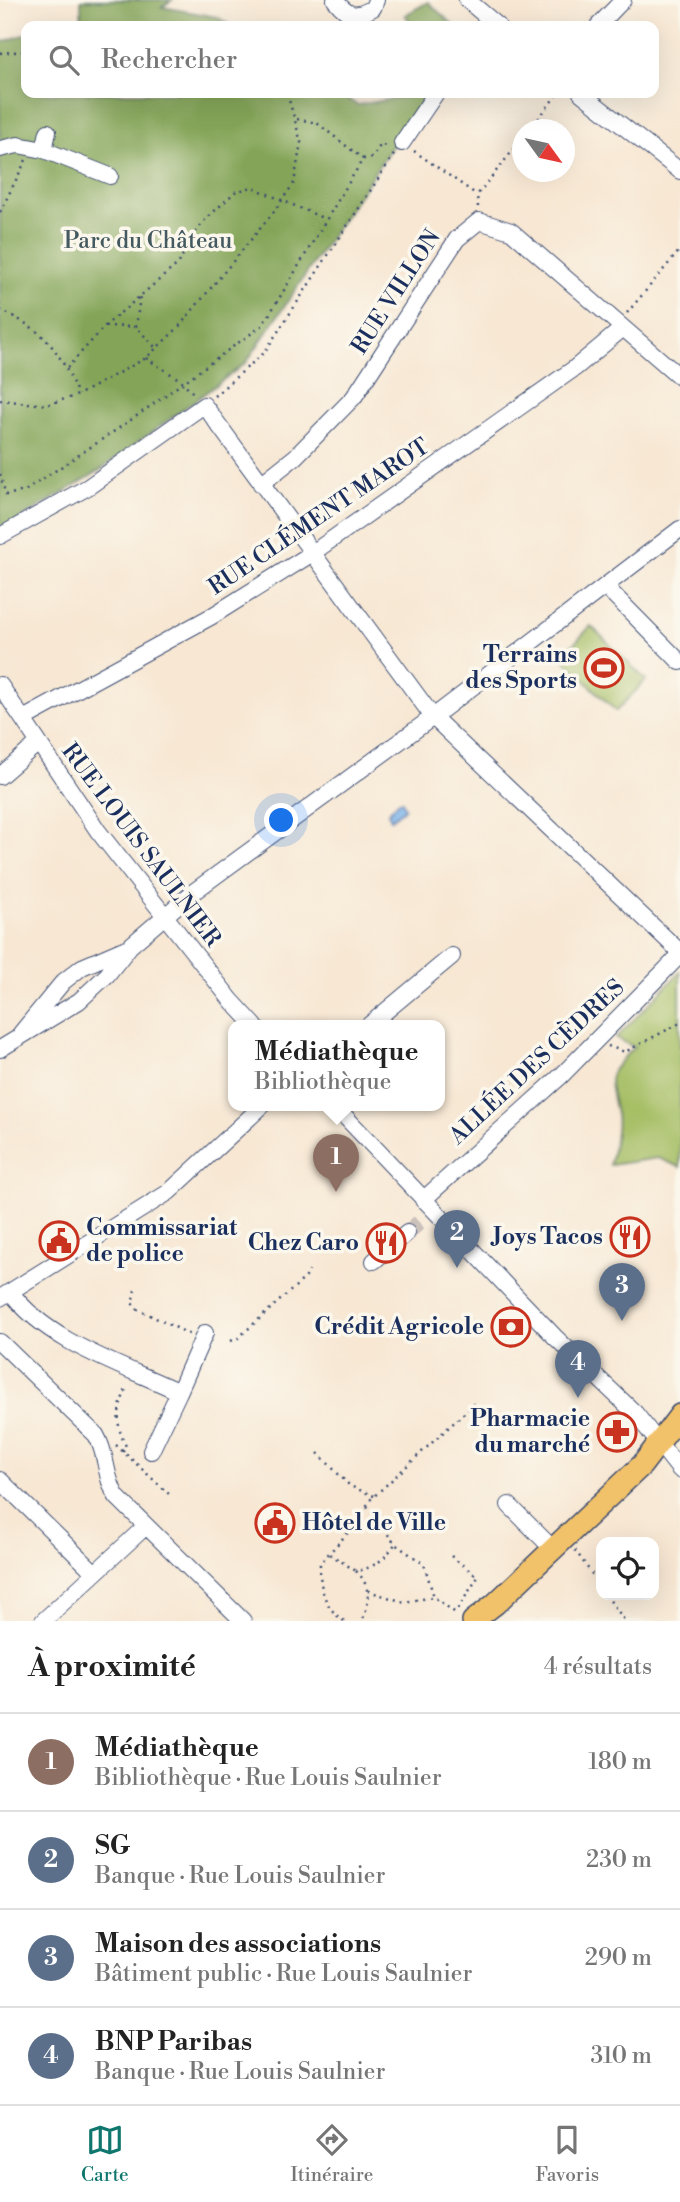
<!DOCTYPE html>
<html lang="fr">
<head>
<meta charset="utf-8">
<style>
  body { margin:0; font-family:"Libre Bodoni",serif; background:#f2f2f2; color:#222 }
  .controls { position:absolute; right:21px; bottom:21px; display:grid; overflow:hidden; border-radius:14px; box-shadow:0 7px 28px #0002 }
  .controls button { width:63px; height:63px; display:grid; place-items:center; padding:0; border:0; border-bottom:2px solid #e0e0e0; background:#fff; color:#222; font:35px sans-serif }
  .compass { position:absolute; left:512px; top:119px; width:63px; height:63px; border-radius:50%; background:#fff; box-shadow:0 7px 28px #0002; rotate:123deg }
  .you { position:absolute; left:282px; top:821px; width:24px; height:24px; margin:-18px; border:5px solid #fff; border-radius:50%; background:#1a73e8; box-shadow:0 0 0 10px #1a73e833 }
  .badge { display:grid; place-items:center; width:46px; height:46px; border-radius:50%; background:#0f766e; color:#fff; font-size:23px; font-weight:700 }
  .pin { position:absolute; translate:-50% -58px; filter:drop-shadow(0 2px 4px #0008) }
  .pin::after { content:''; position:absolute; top:37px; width:24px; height:21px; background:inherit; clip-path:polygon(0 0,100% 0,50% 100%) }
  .popup { position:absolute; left:228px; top:1020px; width:217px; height:91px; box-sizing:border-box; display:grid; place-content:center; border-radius:14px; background:#fff; filter:drop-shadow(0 2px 5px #0005); font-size:23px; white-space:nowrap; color:#767676 }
  .popup b { font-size:26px; color:#222 }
  .popup::after { content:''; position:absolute; left:50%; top:100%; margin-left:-14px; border:14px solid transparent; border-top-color:#fff }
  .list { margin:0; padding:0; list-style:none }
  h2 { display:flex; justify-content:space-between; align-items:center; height:91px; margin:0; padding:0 28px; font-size:30px }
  h2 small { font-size:23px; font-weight:400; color:#767676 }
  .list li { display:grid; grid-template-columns:46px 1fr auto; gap:21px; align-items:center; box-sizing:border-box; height:98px; padding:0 28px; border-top:2px solid #e0e0e0 }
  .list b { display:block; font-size:26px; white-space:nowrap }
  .list p { margin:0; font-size:23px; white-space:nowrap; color:#767676 }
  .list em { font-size:23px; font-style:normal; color:#767676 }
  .icon { flex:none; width:38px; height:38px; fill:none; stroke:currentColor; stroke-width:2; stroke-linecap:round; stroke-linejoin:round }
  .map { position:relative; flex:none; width:680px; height:1621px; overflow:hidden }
  .search { position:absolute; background:#fff; box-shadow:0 7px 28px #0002; left:21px; right:21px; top:21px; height:77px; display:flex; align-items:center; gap:18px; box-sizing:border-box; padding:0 24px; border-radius:14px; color:#767676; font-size:26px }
  .sheet { height:483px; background:#fff }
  nav { display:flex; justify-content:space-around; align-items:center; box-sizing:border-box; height:98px; border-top:2px solid #e0e0e0; background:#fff; font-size:19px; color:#767676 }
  nav a { display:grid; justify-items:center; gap:4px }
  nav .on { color:#0f766e }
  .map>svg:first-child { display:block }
</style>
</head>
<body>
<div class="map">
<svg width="680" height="1621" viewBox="0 0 680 1621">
  <rect width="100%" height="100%" fill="#fbf7ec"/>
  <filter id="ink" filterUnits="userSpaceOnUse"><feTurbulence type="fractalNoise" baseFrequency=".0143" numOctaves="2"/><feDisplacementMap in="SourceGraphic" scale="14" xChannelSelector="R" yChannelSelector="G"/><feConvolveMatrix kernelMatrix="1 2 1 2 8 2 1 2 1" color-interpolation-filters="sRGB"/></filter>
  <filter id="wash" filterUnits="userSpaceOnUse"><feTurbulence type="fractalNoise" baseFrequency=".00686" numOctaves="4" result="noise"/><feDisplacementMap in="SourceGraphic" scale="28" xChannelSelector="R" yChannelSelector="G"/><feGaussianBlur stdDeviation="1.57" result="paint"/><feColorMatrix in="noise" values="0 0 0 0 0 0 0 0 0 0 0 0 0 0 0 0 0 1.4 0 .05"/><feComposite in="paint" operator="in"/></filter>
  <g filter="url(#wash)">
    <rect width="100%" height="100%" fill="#f7e7d3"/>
    <path fill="#a5be63" stroke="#607660" stroke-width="2" d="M 591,626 L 646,680 L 616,711 L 561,657 Z
      M 680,972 L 680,1167 L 658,1158 L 610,1165 C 612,1150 619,1129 616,1115 C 609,1074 602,1079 634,1047 L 616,1038 Z"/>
    <path fill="#84a559" stroke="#506a5c" stroke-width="2" d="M 81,0 L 172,0 L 162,7 L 217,17 L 232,26 L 68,26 L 81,26 Z
      M 428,2 L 454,26 L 414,26 L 405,15 Z
      M 26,34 L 26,93 L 338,93 L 357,105 L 410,96 L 411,93 L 428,93 L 246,363 L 99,471 L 0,531 L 0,43 Z"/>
    <path fill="#78b2e9" stroke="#4a70a4" stroke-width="2" d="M 399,801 L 402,801 L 405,808 L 391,819 L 388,813 Z"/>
  </g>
  <g filter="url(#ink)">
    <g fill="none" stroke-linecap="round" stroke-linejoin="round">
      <path stroke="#cbc2bc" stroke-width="16" stroke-dasharray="16 8" stroke-linecap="butt" d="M 407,1233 L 422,1220"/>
      <g stroke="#3c4b70" stroke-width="18">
        <path id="minor" d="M 335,0 C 348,16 354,19 373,8 L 376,0
          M 467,0 L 498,26
          M 598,26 L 623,0
          M 581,93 L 680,171
          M 402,143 L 436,93
          M 0,149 L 18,145 L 44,150 L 48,132
          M 44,150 L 110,176
          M 261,484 L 295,457 L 354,397 L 457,239 L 479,221 L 511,231 L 680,377
          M 0,536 L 88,487 L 204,405 L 433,717 L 680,952
          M 605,586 L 680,662
          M 0,685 L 98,831 L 231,1000 L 255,1026
          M 23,719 L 212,616 L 311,554 L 575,368 L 623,328
          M 0,776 L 37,744
          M 368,1026 L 452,956
          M 21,1033 L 63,982 L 82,967 L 126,948
          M 0,1049 L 79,1001 L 107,975 L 130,946 L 192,893 L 433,717 L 680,529
          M 335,1106 L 555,1337 L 635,1413 L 680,1470
          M 423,1200 L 562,1075 L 680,955
          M 374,1261 L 407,1233
          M 11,1292 C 46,1342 125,1366 179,1392 L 151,1451
          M 0,1298 L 169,1192 L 262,1106
          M 0,1342 L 96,1435 C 108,1455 104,1477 117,1497 L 243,1621
          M 179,1392 L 205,1333
          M 0,1480 L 95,1573
          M 509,1505 L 553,1549
          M 43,1621 L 146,1526"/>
      </g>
      <g stroke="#3c4b70" stroke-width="24">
        <path id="major" d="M 473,1621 L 495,1604 L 642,1465 L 680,1415"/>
      </g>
      <path stroke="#3c4b70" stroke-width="2.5" stroke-dasharray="2 5" stroke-linecap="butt" d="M 0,53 L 26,51
        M 530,130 L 558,93
        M 414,151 L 477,195
        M 363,159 L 372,158 L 381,144 L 389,148
        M 478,207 L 477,195 L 522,139
        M 0,212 L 26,160
        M 0,310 C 46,331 59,349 78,395
        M 627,313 L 680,250
        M 105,326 L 136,327 L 156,348
        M 136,327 L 140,296
        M 146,358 L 182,381 L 194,394
        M 67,368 L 105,326 L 179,263 L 189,241 L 205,220 L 235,192 L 252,187 L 325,219
        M 214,396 L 264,353 L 395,153
        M 0,400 L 46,405 L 78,395 L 146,358 L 177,329 L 273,213 L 294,183 L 301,142 L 287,93
        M 0,474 L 6,495 L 25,491 L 131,420 L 263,325 L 363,159 L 317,123 L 297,119
        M 608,1046 L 625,1052 L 680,1023
        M 135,1290 L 132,1303 L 137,1309 L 189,1334
        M 231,1341 L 238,1338 L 306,1277 L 309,1271
        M 116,1445 L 170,1495
        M 123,1452 L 126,1446 C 114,1423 118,1410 127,1386
        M 318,1453 L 350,1486 L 374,1496
        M 367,1506 L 395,1544 L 424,1564 L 434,1597 L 458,1615
        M 575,1550 L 601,1587
        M 330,1554 L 356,1571 C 374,1568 385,1559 395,1544
        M 451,1556 L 478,1577 L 455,1613
        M 356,1571 C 371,1585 370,1602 362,1621
        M 368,1591 L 404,1602 L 434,1597
        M 606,1595 L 625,1621
        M 344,1621 C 324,1608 319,1586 320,1563 L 357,1523 L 370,1500 L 476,1402"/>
      <use href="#minor" stroke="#fff" stroke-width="16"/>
      <use href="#major" stroke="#f2c26a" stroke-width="21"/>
    </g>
  </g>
  <defs>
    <g id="stadium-ring" transform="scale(2.0125)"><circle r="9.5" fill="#fbf7ec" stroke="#c8321e" stroke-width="1.5"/><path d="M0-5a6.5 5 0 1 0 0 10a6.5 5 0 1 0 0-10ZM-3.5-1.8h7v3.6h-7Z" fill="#c8321e"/></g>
    <g id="restaurant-ring" transform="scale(2.0125)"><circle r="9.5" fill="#fbf7ec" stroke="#c8321e" stroke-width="1.5"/><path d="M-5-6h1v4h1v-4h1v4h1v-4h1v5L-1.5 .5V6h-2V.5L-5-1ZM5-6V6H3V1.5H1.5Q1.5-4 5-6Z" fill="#c8321e"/></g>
    <g id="civic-ring" transform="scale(2.0125)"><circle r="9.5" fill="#fbf7ec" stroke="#c8321e" stroke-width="1.5"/><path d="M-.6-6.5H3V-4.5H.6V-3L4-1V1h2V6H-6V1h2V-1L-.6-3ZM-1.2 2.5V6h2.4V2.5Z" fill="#c8321e"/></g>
    <g id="bank-ring" transform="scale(2.0125)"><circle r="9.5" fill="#fbf7ec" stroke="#c8321e" stroke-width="1.5"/><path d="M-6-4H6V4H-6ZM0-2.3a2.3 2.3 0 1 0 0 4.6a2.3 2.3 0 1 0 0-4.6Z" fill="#c8321e"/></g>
    <g id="pharmacy-ring" transform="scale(2.0125)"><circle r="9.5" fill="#fbf7ec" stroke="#c8321e" stroke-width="1.5"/><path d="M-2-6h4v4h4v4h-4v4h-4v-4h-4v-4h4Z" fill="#c8321e"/></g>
  </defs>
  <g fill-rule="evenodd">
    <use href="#stadium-ring" x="604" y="668"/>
    <use href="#restaurant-ring" x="630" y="1237"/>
    <use href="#civic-ring" x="59" y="1241"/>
    <use href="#restaurant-ring" x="386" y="1243"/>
    <use href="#bank-ring" x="511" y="1327"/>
    <use href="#pharmacy-ring" x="617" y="1432"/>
    <use href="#civic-ring" x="275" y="1523"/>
  </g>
  <g text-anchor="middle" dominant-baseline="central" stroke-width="7" stroke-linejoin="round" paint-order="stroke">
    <g font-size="23" fill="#445a60" stroke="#fbf7ec">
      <text x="148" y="241">Parc du Château</text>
    </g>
    <g font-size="23" fill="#1b2f5e" stroke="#fbf7ec">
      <text transform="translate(396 292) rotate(-57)">RUE VILLON</text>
      <text transform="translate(319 517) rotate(-34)">RUE CLÉMENT MAROT</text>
      <text transform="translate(141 845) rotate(53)">RUE LOUIS SAULNIER</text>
      <text transform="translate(537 1062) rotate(-43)">ALLÉE DES CÈDRES</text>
    </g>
    <g font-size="23" font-weight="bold" fill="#1b2f5e" stroke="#fbf7ec" text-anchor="end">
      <text x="577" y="655">Terrains<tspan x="577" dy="26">des Sports</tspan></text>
      <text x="86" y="1228" text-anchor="start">Commissariat<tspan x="86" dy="26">de police</tspan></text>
      <text x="603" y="1237">Joys Tacos</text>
      <text x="359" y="1243">Chez Caro</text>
      <text x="484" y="1327">Crédit Agricole</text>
      <text x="590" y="1419">Pharmacie<tspan x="590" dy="26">du marché</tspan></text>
      <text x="302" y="1523" text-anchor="start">Hôtel de Ville</text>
    </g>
  </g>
</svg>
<div class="controls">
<button><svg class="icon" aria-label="locate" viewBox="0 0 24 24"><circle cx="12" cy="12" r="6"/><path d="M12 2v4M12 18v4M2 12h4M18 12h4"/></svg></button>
</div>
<svg class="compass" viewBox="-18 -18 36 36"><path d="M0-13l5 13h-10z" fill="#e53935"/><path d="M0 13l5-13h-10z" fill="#767676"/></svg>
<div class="you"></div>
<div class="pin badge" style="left:336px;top:1192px;background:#8d6e63">1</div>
<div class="popup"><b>Médiathèque</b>Bibliothèque</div>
<div class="pin badge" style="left:457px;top:1268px;background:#5c6f8a">2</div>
<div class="pin badge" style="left:622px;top:1321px;background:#5c6f8a">3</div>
<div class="pin badge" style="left:578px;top:1398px;background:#5c6f8a">4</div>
<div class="search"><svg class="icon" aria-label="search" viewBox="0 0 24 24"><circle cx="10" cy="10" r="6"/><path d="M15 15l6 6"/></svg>Rechercher</div>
</div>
<section class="sheet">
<h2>À proximité<small>4 résultats</small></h2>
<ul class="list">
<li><span class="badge" style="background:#8d6e63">1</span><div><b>Médiathèque</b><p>Bibliothèque · Rue Louis Saulnier</p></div><em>180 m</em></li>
<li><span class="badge" style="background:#5c6f8a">2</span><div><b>SG</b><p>Banque · Rue Louis Saulnier</p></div><em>230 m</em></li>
<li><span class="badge" style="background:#5c6f8a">3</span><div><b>Maison des associations</b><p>Bâtiment public · Rue Louis Saulnier</p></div><em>290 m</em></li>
<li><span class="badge" style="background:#5c6f8a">4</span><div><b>BNP Paribas</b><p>Banque · Rue Louis Saulnier</p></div><em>310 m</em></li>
</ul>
</section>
<nav>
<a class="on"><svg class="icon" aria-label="map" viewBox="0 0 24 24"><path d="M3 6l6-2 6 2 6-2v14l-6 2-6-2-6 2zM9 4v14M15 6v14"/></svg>Carte</a>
<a><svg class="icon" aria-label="directions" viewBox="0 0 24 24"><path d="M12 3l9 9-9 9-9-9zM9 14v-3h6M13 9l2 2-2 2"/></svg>Itinéraire</a>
<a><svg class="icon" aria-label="saved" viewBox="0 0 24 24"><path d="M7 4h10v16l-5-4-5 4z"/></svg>Favoris</a>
</nav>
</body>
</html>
